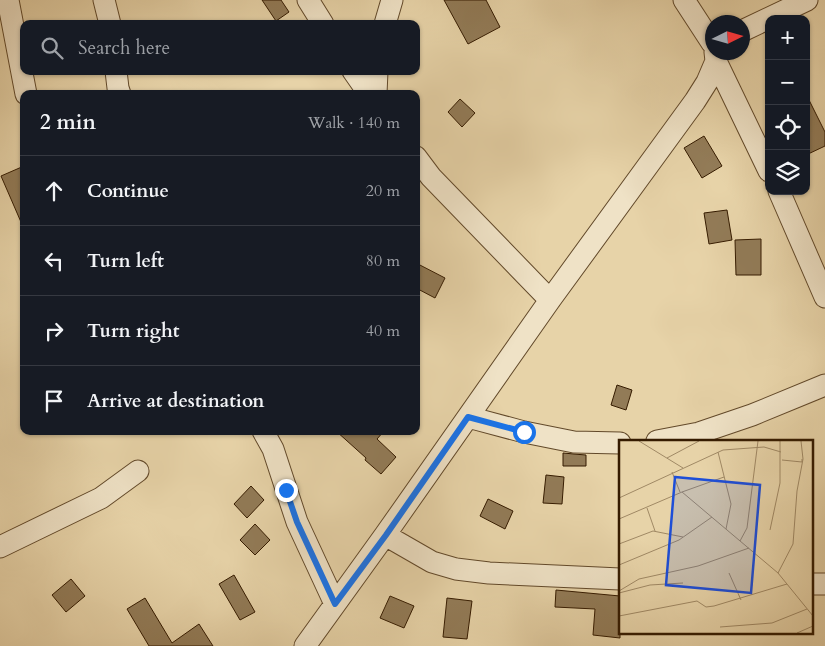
<!DOCTYPE html>
<html lang="en">
<head>
<meta charset="utf-8">
<style>
  body { margin:0; font-family:Cardo,serif; background:#20242c; color:#f1f3f6 }
  .controls { position:absolute; right:15px; top:15px; display:grid; overflow:hidden; border-radius:10px; box-shadow:0 1px 4px #0004 }
  .controls button { width:45px; height:45px; display:grid; place-items:center; padding:0; border:0; border-bottom:1px solid #363941; background:#171b24; color:#f1f3f6; font:25px sans-serif }
  .compass { position:absolute; left:705px; top:15px; width:45px; height:45px; border-radius:50%; background:#171b24; box-shadow:0 1px 4px #0004; rotate:85deg }
  .stop { position:absolute; width:15px; height:15px; margin:-11px; border:4px solid #1a73e8; border-radius:50%; background:#fff }
  .stop.end { background:#1a73e8; border-color:#fff; box-shadow:0 1px 5px #0008 }
  .list { margin:0; padding:0; list-style:none }
  h2 { display:flex; justify-content:space-between; align-items:center; height:65px; margin:0; padding:0 20px; font-size:21px }
  h2 small { font-size:16px; font-weight:400; color:#9ea1a6 }
  .list li { display:grid; grid-template-columns:32px 1fr auto; gap:15px; align-items:center; box-sizing:border-box; height:70px; padding:0 20px; border-top:1px solid #363941 }
  .list b { display:block; font-size:19px; white-space:nowrap }
  .list em { font-size:16px; font-style:normal; color:#9ea1a6 }
  .icon { flex:none; width:28px; height:28px; fill:none; stroke:currentColor; stroke-width:2; stroke-linecap:round; stroke-linejoin:round }
  .map { position:relative; flex:none; width:825px; height:646px; overflow:hidden }
  .search { position:absolute; background:#171b24; box-shadow:0 1px 4px #0004; left:20px; top:20px; width:400px; height:55px; display:flex; align-items:center; gap:12px; box-sizing:border-box; padding:0 18px; border-radius:10px; color:#9ea1a6; font-size:19px }
  .panel { position:absolute; background:#171b24; box-shadow:0 1px 4px #0004; left:20px; top:90px; width:400px; height:345px; border-radius:10px }
  .map>svg:first-child { display:block }
</style>
</head>
<body>
<div class="map">
<svg width="825" height="646" viewBox="0 0 825 646">
  <rect width="100%" height="100%" fill="#e7d3a8"/>
  <filter id="stains"><feTurbulence type="fractalNoise" baseFrequency=".004" numOctaves="4"/><feColorMatrix values="0 0 0 0 .2 0 0 0 0 .09 0 0 0 0 .02 0 0 0 .5 -.17"/></filter>
  <radialGradient id="worn" r=".72"><stop offset=".6" stop-color="#630" stop-opacity="0"/><stop offset="1" stop-color="#630" stop-opacity=".3"/></radialGradient>
  <path fill="#927b57" stroke="#351b00" d="M 262,0 L 281,0 L 289,12 L 276,21 Z
    M 444,0 L 486,0 L 500,27 L 468,44 Z
    M 806,94 L 825,132 L 825,146 L 806,155 Z
    M 460,99 L 475,113 L 462,127 L 448,112 Z
    M 704,136 L 722,166 L 702,178 L 684,148 Z
    M 24,166 L 24,229 L 1,176 Z
    M 727,210 L 732,240 L 709,244 L 704,213 Z
    M 761,239 L 761,275 L 736,275 L 735,240 Z
    M 416,263 L 445,278 L 435,298 L 416,288 Z
    M 617,385 L 632,390 L 626,410 L 611,405 Z
    M 336,431 L 384,431 L 377,439 L 396,457 L 381,474 L 365,460 L 366,458 Z
    M 563,453 L 574,454 L 586,455 L 586,466 L 563,466 Z
    M 546,475 L 564,477 L 562,504 L 543,503 Z
    M 251,486 L 264,500 L 247,518 L 234,504 Z
    M 488,499 L 513,511 L 505,529 L 480,516 Z
    M 255,524 L 270,540 L 255,555 L 240,540 Z
    M 234,575 L 255,612 L 240,620 L 219,584 Z
    M 71,579 L 85,596 L 66,612 L 52,595 Z
    M 556,590 L 620,596 L 620,638 L 593,635 L 595,609 L 555,607 Z
    M 390,596 L 414,606 L 404,628 L 380,618 Z
    M 145,598 L 172,643 L 199,624 L 213,646 L 149,646 L 127,609 Z
    M 447,598 L 472,601 L 467,639 L 443,637 Z"/>
  <g fill="none" stroke-linecap="round" stroke-linejoin="round">
    <g stroke="#62492a" stroke-width="23">
      <path id="street" d="M 8,0 L 26,94
        M 104,0 L 110,24
        M 308,0 L 323,24
        M 684,0 L 712,43
        M 385,24 L 392,0
        M 742,31 L 807,0
        M 716,61 L 769,171
        M 116,71 L 118,88 L 120,94
        M 353,71 L 369,94
        M 376,94 L 377,71
        M 416,157 L 431,177 L 550,300
        M 779,191 L 825,297
        M 468,417 L 524,432 L 574,442 L 620,443
        M 263,431 L 273,449 L 297,522 L 335,604
        M 657,441 L 699,433 L 752,415 L 825,385
        M 385,535 L 432,562 L 456,569 L 489,573 L 620,579
        M 0,547 L 101,498 L 138,471
        M 811,584 L 825,584
        M 305,646 L 385,535 L 550,300 L 695,101 L 707,82 L 716,61 L 715,52"/>
    </g>
    <use href="#street" stroke="#efe2c6" stroke-width="21"/>
  </g>
  <g fill="none" stroke-linecap="round" stroke-linejoin="round">
    <path stroke="#1a73e8" stroke-width="6" d="M 286,490 L 297,522 L 335,604 L 386,535 L 468,417 L 524,432"/>
  </g>
  <g transform="translate(619 440)">
    <rect width="194" height="194" fill="#e7d3a8"/>
    <path fill="none" stroke="#a08965" stroke-width="1" d="M 20,1 L 64,28M 99,12 L 112,64 L 107,89M 48,18 L 80,1M 163,20 L 183,22 L 183,19M 53,32 L 61,52M 63,52 L 105,37M 0,58 L 104,10 L 145,7 L 162,12M 28,68 L 36,91M 0,79 L 63,52 L 159,133 L 194,176M 151,90 L 161,43 L 161,1M 121,101 L 128,88 L 139,1M 0,104 L 34,91 L 64,97M 0,125 L 60,100 L 93,77M 110,133 L 122,160M 159,133 L 174,104 L 178,51 L 184,19 L 182,1M 0,151 L 20,139 L 79,126 L 130,108M 0,153 L 31,145 L 64,143M 0,176 L 78,161 L 87,167 L 95,166 L 168,144M 101,187 L 153,183 L 188,169M 178,193 L 194,186"/>
    <path fill="#1d4ed8" fill-opacity="0.15" stroke="#1d4ed8" stroke-width="2.5" d="M 56,37 L 141,45 L 132,153 L 47,145 Z"/>
    <rect width="194" height="194" fill="none" stroke="#351b00" stroke-width="2.5"/>
  </g>
  <rect width="100%" height="100%" filter="url(#stains)"/>
  <rect width="100%" height="100%" fill="url(#worn)"/>
</svg>
<div class="controls">
<button>+</button>
<button>−</button>
<button><svg class="icon" aria-label="locate" viewBox="0 0 24 24"><circle cx="12" cy="12" r="6"/><path d="M12 2v4M12 18v4M2 12h4M18 12h4"/></svg></button>
<button><svg class="icon" aria-label="layers" viewBox="0 0 24 24"><path d="M12 4l9 5-9 5-9-5zM3 14l9 5 9-5"/></svg></button>
</div>
<svg class="compass" viewBox="-18 -18 36 36"><path d="M0-13l5 13h-10z" fill="#e53935"/><path d="M0 13l5-13h-10z" fill="#9ea1a6"/></svg>
<div class="stop" style="left:524px;top:432px"></div>
<div class="stop end" style="left:286px;top:490px"></div>
<div class="search"><svg class="icon" aria-label="search" viewBox="0 0 24 24"><circle cx="10" cy="10" r="6"/><path d="M15 15l6 6"/></svg>Search here</div>
<section class="panel">
<h2>2 min<small>Walk · 140 m</small></h2>
<ul class="list">
<li><svg class="icon" aria-label="ahead" viewBox="0 0 24 24"><path d="M12 20V5M6 11l6-6 6 6"/></svg><div><b>Continue</b></div><em>20 m</em></li>
<li><svg class="icon" aria-label="left" viewBox="0 0 24 24"><path d="M17 20v-9H6M10 6l-5 5 5 5"/></svg><div><b>Turn left</b></div><em>80 m</em></li>
<li><svg class="icon" aria-label="right" viewBox="0 0 24 24"><path d="M7 20v-9h11M14 6l5 5-5 5"/></svg><div><b>Turn right</b></div><em>40 m</em></li>
<li><svg class="icon" aria-label="arrive" viewBox="0 0 24 24"><path d="M6 21V4h12l-3 4 3 4H6"/></svg><div><b>Arrive at destination</b></div></li>
</ul>
</section>
</div>
</body>
</html>
